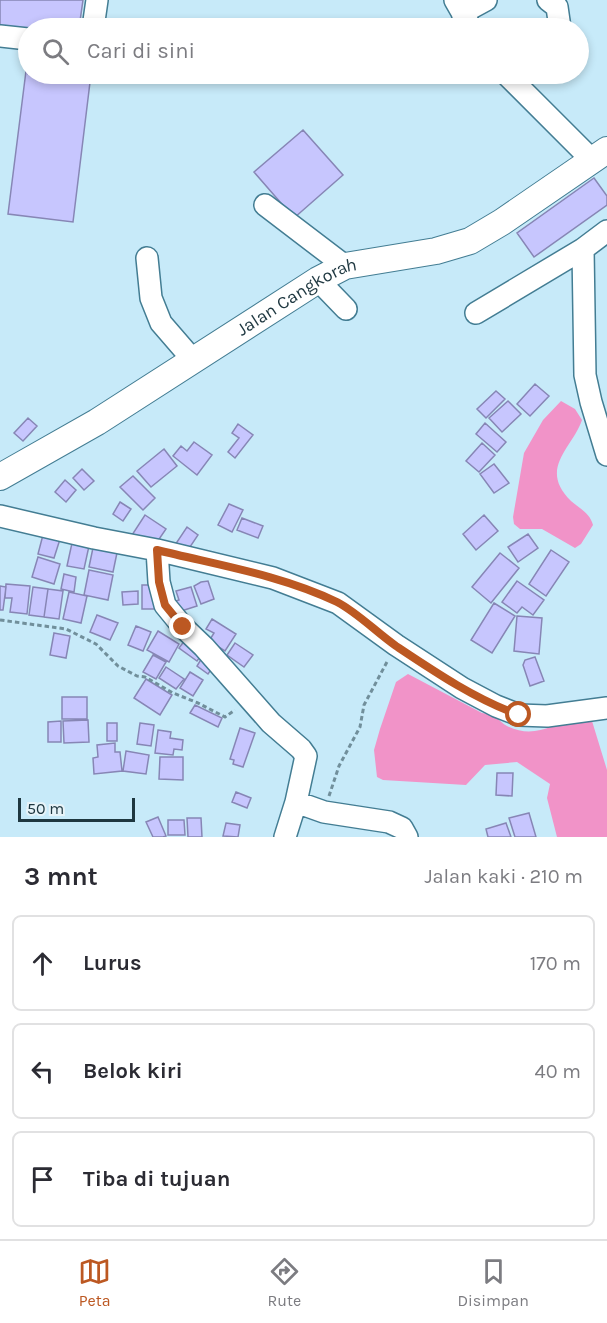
<!DOCTYPE html>
<html lang="id">
<head>
<meta charset="utf-8">
<style>
  body { margin:0; font-family:Karla,sans-serif; background:#f2f2f3; color:#2b2b33 }
  .scale { position:absolute; left:18px; bottom:15px; width:117px; box-sizing:border-box; padding-left:6px; border:3px solid #1e3740; border-top:0; font-size:16px; line-height:21px; white-space:nowrap; color:#1e3740; -webkit-text-stroke:4px #e7f3f8; paint-order:stroke }
  .stop { position:absolute; width:18px; height:18px; margin:-14px; border:4px solid #bc5822; border-radius:50%; background:#fff }
  .stop.end { background:#bc5822; border-color:#fff; box-shadow:0 2px 6px #0008 }
  .list { margin:0; padding:0; list-style:none }
  h2 { display:flex; justify-content:space-between; align-items:center; height:78px; margin:0; padding:0 24px; font-size:26px }
  h2 small { font-size:20px; font-weight:400; color:#7c7c81 }
  .list li { display:grid; grid-template-columns:39px 1fr auto; gap:18px; align-items:center; box-sizing:border-box; height:96px; margin:0 12px 12px; padding:0 12px; border:2px solid #e1e1e2; border-radius:9px }
  .list b { display:block; font-size:22px; white-space:nowrap }
  .list em { font-size:20px; font-style:normal; color:#7c7c81 }
  .icon { flex:none; width:33px; height:33px; fill:none; stroke:currentColor; stroke-width:2; stroke-linecap:round; stroke-linejoin:round }
  .map { position:relative; flex:none; width:607px; height:837px; overflow:hidden }
  .search { position:absolute; background:#fff; box-shadow:0 3px 9px #0003; left:18px; right:18px; top:18px; height:66px; display:flex; align-items:center; gap:15px; box-sizing:border-box; padding:0 21px; border-radius:33px; color:#7c7c81; font-size:22px }
  .sheet { height:402px; background:#fff }
  nav { display:flex; justify-content:space-around; align-items:center; box-sizing:border-box; height:84px; border-top:2px solid #e1e1e2; background:#fff; font-size:16px; color:#7c7c81 }
  nav a { display:grid; justify-items:center; gap:3px }
  nav .on { color:#bc5822 }
  .map>svg:first-child { display:block }
</style>
</head>
<body>
<div class="map">
<svg width="607" height="837" viewBox="0 0 607 837">
  <rect width="100%" height="100%" fill="#c7eaf9"/>
  <path fill="#f193c8" d="M 561,401 L 575,409 L 582,420 C 572,449 538,468 571,501 C 579,508 590,513 593,525 L 581,544 L 575,548 L 542,529 L 520,529 L 514,524 L 513,517 L 524,453 L 543,420 Z
    M 408,674 L 482,713 C 500,715 495,719 507,726 C 533,739 551,726 577,717 L 584,716 L 592,721 L 607,770 L 607,837 L 557,837 L 547,798 L 550,784 L 517,762 L 485,765 L 466,785 L 383,780 L 377,777 L 374,750 L 380,729 L 396,682 Z"/>
  <path fill="#c7c6fe" stroke="#8786b5" stroke-width="1.5" d="M 0,0 L 83,0 L 79,28 L 0,28 Z
    M 28,55 L 28,74 L 91,74 L 73,222 L 8,214 Z
    M 303,130 L 343,175 L 294,218 L 254,172 Z
    M 594,178 L 607,196 L 607,205 L 534,257 L 517,233 Z
    M 535,384 L 549,396 L 530,416 L 517,404 Z
    M 496,391 L 505,399 L 486,418 L 477,409 Z
    M 508,401 L 521,414 L 502,432 L 489,418 Z
    M 28,418 L 37,426 L 23,441 L 14,433 Z
    M 485,423 L 506,442 L 497,452 L 476,434 Z
    M 238,424 L 253,435 L 235,458 L 228,452 L 239,438 L 232,433 Z
    M 194,442 L 212,455 L 197,475 L 173,456 L 181,446 L 187,451 Z
    M 482,443 L 495,455 L 479,472 L 466,461 Z
    M 164,449 L 177,466 L 151,487 L 137,471 Z
    M 494,464 L 509,483 L 494,493 L 480,474 Z
    M 82,469 L 94,481 L 84,490 L 73,478 Z
    M 133,476 L 155,498 L 143,510 L 120,487 Z
    M 65,480 L 76,490 L 66,502 L 55,492 Z
    M 120,502 L 131,509 L 123,521 L 113,514 Z
    M 229,504 L 243,510 L 232,532 L 218,525 Z
    M 145,515 L 166,529 L 153,548 L 132,535 Z
    M 484,515 L 498,531 L 476,550 L 463,534 Z
    M 242,518 L 263,526 L 258,538 L 237,530 Z
    M 187,527 L 198,535 L 186,553 L 175,545 Z
    M 44,531 L 61,536 L 54,558 L 38,554 Z
    M 528,534 L 538,548 L 518,562 L 508,547 Z
    M 72,543 L 89,546 L 84,569 L 67,566 Z
    M 94,543 L 118,548 L 113,572 L 89,567 Z
    M 551,550 L 569,562 L 546,596 L 529,584 Z
    M 500,553 L 519,568 L 491,603 L 472,587 Z
    M 38,557 L 60,564 L 54,584 L 32,577 Z
    M 89,570 L 113,575 L 108,600 L 84,595 Z
    M 64,574 L 76,577 L 74,592 L 61,589 Z
    M 208,581 L 214,599 L 201,604 L 194,586 L 201,582 Z
    M 517,581 L 544,600 L 533,615 L 522,607 L 517,613 L 502,602 Z
    M 6,584 L 30,586 L 27,614 L 10,612 L 12,598 L 5,598 Z
    M 142,585 L 157,585 L 157,609 L 142,609 Z
    M 0,586 L 6,587 L 3,610 L 0,610 Z
    M 33,587 L 48,589 L 44,617 L 29,615 Z
    M 191,587 L 197,606 L 175,613 L 172,602 L 179,600 L 176,591 Z
    M 48,589 L 63,591 L 59,619 L 44,617 Z
    M 138,591 L 138,604 L 123,605 L 122,592 Z
    M 69,592 L 87,596 L 81,623 L 63,619 Z
    M 494,603 L 515,616 L 492,653 L 471,640 Z
    M 97,615 L 118,623 L 110,640 L 90,632 Z
    M 517,616 L 542,618 L 539,654 L 514,651 Z
    M 212,619 L 236,634 L 225,651 L 209,641 L 214,633 L 206,629 Z
    M 136,626 L 151,632 L 143,651 L 128,645 Z
    M 158,631 L 179,644 L 169,662 L 147,650 Z
    M 54,633 L 70,636 L 66,658 L 50,655 Z
    M 185,640 L 203,653 L 197,661 L 179,648 Z
    M 235,643 L 253,655 L 244,667 L 227,655 Z
    M 153,655 L 166,662 L 156,679 L 143,672 Z
    M 203,656 L 215,664 L 208,674 L 197,666 Z
    M 535,657 L 544,681 L 530,686 L 523,665 L 525,660 Z
    M 166,667 L 184,679 L 176,689 L 159,678 Z
    M 190,672 L 203,680 L 193,696 L 180,688 Z
    M 146,679 L 172,695 L 160,715 L 134,698 Z
    M 62,697 L 87,697 L 87,719 L 62,719 Z
    M 195,705 L 222,718 L 218,727 L 190,713 Z
    M 88,720 L 89,742 L 64,743 L 63,721 Z
    M 61,721 L 61,742 L 48,742 L 48,722 Z
    M 107,723 L 117,723 L 117,741 L 107,741 Z
    M 140,723 L 154,725 L 151,746 L 137,744 Z
    M 240,728 L 255,733 L 243,767 L 233,764 L 234,760 L 230,759 Z
    M 158,730 L 171,732 L 170,738 L 183,740 L 182,750 L 174,749 L 173,755 L 155,753 Z
    M 115,743 L 115,752 L 120,752 L 122,771 L 94,774 L 93,758 L 98,757 L 97,745 Z
    M 126,751 L 149,755 L 146,774 L 123,771 Z
    M 160,757 L 183,757 L 183,780 L 159,779 Z
    M 497,773 L 513,773 L 512,796 L 496,795 Z
    M 236,792 L 251,798 L 247,808 L 232,802 Z
    M 529,813 L 536,837 L 515,837 L 509,818 Z
    M 158,817 L 166,836 L 163,837 L 153,837 L 146,822 Z
    M 187,818 L 201,818 L 202,837 L 188,837 Z
    M 168,820 L 184,820 L 185,835 L 168,835 Z
    M 226,823 L 240,825 L 238,837 L 223,836 Z
    M 506,823 L 511,837 L 488,837 L 486,829 Z"/>
  <g fill="none" stroke-linecap="round" stroke-linejoin="round">
    <g stroke="#437d93" stroke-width="24">
      <path id="minor" d="M 455,0 L 471,28
        M 548,0 L 557,7 L 560,28
        M 462,13 L 486,0
        M 93,28 L 97,0
        M 0,36 L 28,39
        M 506,74 L 592,160
        M 265,205 L 345,266
        M 607,231 L 583,249 L 585,375 L 591,402 L 607,455
        M 147,258 L 151,298 L 161,323 L 193,360
        M 318,280 L 346,309
        M 476,313 L 583,249
        M 0,516 L 94,538 L 157,550 L 273,578 L 338,603 L 396,645 L 462,688 L 496,706 L 519,715 L 547,716 L 607,708
        M 157,550 L 159,582 L 165,605 L 183,627 L 204,647 L 271,723 L 301,749 L 306,756 L 296,802 L 285,837
        M 296,802 L 324,812 L 389,822 L 402,828 L 407,837"/>
    </g>
    <g stroke="#437d93" stroke-width="28">
      <g id="major">
        <path id="s1" d="M 0,477 L 97,422 L 318,280 L 345,266 L 436,251 L 470,241 L 502,222 L 607,150"/>
      </g>
    </g>
    <path stroke="#718f9b" stroke-width="3" stroke-dasharray="4.5 3" stroke-linecap="butt" d="M 0,620 L 66,629 L 96,644 L 118,666 L 137,676 L 145,677 L 173,693 L 198,703 L 225,717 L 235,710
      M 329,796 L 339,766 L 360,727 L 364,705 L 388,660"/>
    <use href="#minor" stroke="#fff" stroke-width="21"/>
    <use href="#major" stroke="#fff" stroke-width="26"/>
  </g>
  <g fill="none" stroke-linecap="round" stroke-linejoin="round">
    <path stroke="#bc5822" stroke-width="8" d="M 183,627 L 165,605 L 159,582 L 157,550 C 217,565 281,575 337,602 C 358,613 376,632 396,646 C 435,672 475,699 519,715"/>
  </g>
  <g text-anchor="middle" dominant-baseline="central" stroke-width="6" stroke-linejoin="round" paint-order="stroke">
    <g font-size="18" fill="#1e3740" stroke="#e7f3f8">
      <text stroke="none"><textPath href="#s1" startOffset="348">Jalan Cangkorah</textPath></text>
    </g>
  </g>
</svg>
<div class="scale">50 m</div>
<div class="stop" style="left:519px;top:715px"></div>
<div class="stop end" style="left:183px;top:627px"></div>
<div class="search"><svg class="icon" aria-label="search" viewBox="0 0 24 24"><circle cx="10" cy="10" r="6"/><path d="M15 15l6 6"/></svg>Cari di sini</div>
</div>
<section class="sheet">
<h2>3 mnt<small>Jalan kaki · 210 m</small></h2>
<ul class="list">
<li><svg class="icon" aria-label="ahead" viewBox="0 0 24 24"><path d="M12 20V5M6 11l6-6 6 6"/></svg><div><b>Lurus</b></div><em>170 m</em></li>
<li><svg class="icon" aria-label="left" viewBox="0 0 24 24"><path d="M17 20v-9H6M10 6l-5 5 5 5"/></svg><div><b>Belok kiri</b></div><em>40 m</em></li>
<li><svg class="icon" aria-label="arrive" viewBox="0 0 24 24"><path d="M6 21V4h12l-3 4 3 4H6"/></svg><div><b>Tiba di tujuan</b></div></li>
</ul>
</section>
<nav>
<a class="on"><svg class="icon" aria-label="map" viewBox="0 0 24 24"><path d="M3 6l6-2 6 2 6-2v14l-6 2-6-2-6 2zM9 4v14M15 6v14"/></svg>Peta</a>
<a><svg class="icon" aria-label="directions" viewBox="0 0 24 24"><path d="M12 3l9 9-9 9-9-9zM9 14v-3h6M13 9l2 2-2 2"/></svg>Rute</a>
<a><svg class="icon" aria-label="saved" viewBox="0 0 24 24"><path d="M7 4h10v16l-5-4-5 4z"/></svg>Disimpan</a>
</nav>
</body>
</html>
